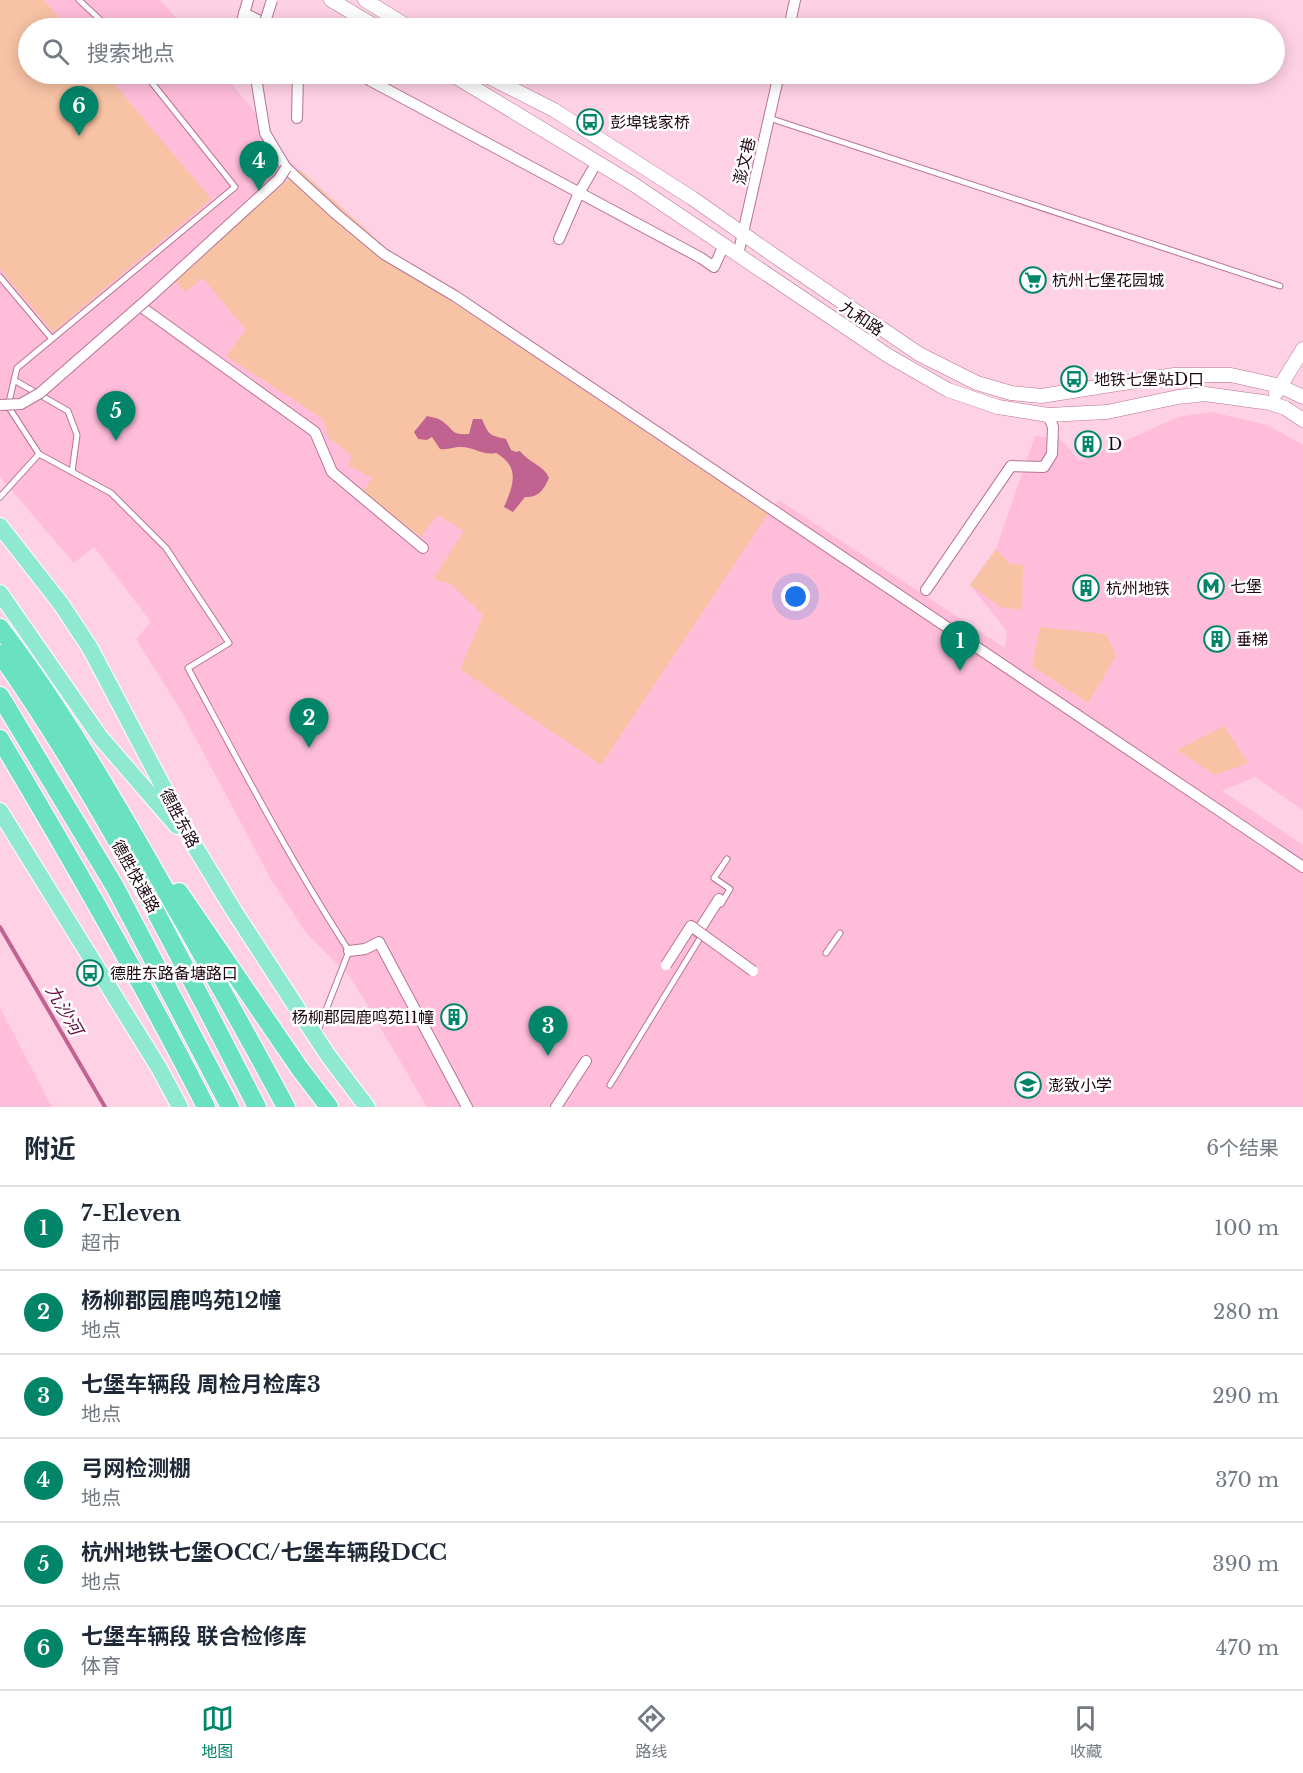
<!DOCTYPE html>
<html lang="zh">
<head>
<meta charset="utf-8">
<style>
  body { margin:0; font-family:"Libre Baskerville","Noto Sans SC",serif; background:#f2f2f3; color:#1f2937 }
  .you { position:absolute; left:796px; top:597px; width:21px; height:21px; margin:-15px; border:4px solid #fff; border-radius:50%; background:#1a73e8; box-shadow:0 0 0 9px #1a73e833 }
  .badge { display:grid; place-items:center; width:39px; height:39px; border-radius:50%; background:#008569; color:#fff; font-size:20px; font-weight:700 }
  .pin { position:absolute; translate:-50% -50px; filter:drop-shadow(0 2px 3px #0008) }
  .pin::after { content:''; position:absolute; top:32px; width:21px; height:18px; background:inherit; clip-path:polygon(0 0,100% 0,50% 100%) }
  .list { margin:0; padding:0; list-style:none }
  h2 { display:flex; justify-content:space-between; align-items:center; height:78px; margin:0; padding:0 24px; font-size:26px }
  h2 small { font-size:20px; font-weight:400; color:#747a83 }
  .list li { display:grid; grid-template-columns:39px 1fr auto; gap:18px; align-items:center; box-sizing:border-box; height:84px; padding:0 24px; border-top:2px solid #e0e1e3 }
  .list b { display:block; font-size:22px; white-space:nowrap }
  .list p { margin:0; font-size:20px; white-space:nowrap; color:#747a83 }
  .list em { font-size:20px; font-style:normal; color:#747a83 }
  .icon { flex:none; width:33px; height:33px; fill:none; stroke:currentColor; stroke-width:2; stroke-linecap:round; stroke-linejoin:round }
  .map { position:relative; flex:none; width:1303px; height:1107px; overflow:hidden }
  .search { position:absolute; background:#fff; box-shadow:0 3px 15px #0003; left:18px; right:18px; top:18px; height:66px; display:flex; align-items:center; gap:15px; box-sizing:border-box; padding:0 21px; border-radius:33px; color:#747a83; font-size:22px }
  .sheet { height:582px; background:#fff }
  nav { display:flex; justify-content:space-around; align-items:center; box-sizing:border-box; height:84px; border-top:2px solid #e0e1e3; background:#fff; font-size:16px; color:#747a83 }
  nav a { display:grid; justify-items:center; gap:3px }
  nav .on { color:#008569 }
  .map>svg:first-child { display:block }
</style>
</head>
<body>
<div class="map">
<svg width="1303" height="1107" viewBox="0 0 1303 1107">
  <rect width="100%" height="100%" fill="#fed1e4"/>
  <path fill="#ffbdda" d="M 0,0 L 160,0 L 185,28 L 28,28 L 28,74 L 223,74 L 250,106 L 288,159 L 426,284 L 768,514 L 779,500 L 1005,648 L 1007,631 L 970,585 L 996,549 L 1035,436 L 1060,439 L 1080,461 L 1178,417 L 1212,412 L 1267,425 L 1303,445 L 1303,810 L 1255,777 L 1222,791 L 1303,845 L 1303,1107 L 427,1107 L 350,976 L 307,934 L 272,881 L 180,709 L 136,639 L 151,622 L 94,547 L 74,563 L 0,477 Z
    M 0,1008 L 52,1107 L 0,1107 Z"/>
  <path fill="#f8c3a5" d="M 0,0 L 44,0 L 68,28 L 28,28 L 28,74 L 106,74 L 211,199 L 53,332 L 0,269 Z
    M 300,170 L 426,284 L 768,514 L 601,765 L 460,669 L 483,615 L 451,584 L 433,579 L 464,531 L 437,515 L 421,537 L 362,493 L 372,478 L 348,465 L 352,456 L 329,438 L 323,419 L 226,356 L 246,330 L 203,278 L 185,292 L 171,276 Z
    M 996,549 L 1010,564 L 1023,565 L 1022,610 L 1000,607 L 970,585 Z
    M 1040,627 L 1106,634 L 1116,656 L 1088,703 L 1032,666 Z
    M 1224,726 L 1248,763 L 1215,775 L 1177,750 Z"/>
  <path fill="#c06390" d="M 427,416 C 431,417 438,418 442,421 C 455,430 450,435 469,434 L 473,419 L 482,419 C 489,436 490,435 506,439 L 511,450 L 516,452 L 520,451 C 529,463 544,465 549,478 C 544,489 539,498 525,497 L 513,512 L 504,507 C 513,486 521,467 496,453 C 483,456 474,447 461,447 C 452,447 450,450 440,449 L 432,437 L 427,440 L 418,439 L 414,432 Z"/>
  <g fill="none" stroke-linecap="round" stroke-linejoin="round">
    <path stroke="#c06390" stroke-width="4" d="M 0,927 L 105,1107"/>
    <g stroke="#b77493" stroke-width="7">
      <path id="service" d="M 79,0 L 109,28
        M 145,74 L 235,187 L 17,368 L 8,406 L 39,454 L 111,493 L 166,548 L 229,643 L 188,668 C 240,764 290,860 349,951 L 317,1033
        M 769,118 L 1280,286
        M 0,277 L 52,339
        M 14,380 L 68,411 L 77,435 L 72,472
        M 0,497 L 39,454
        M 721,904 L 730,889 L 714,878 L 727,859
        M 826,953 L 840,933
        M 610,1085 L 702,935"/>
    </g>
    <g stroke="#b77493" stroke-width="12">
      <path id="minor" d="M 244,13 L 274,28
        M 240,28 L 248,0
        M 789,28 L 795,0
        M 247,74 L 248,75
        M 258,74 L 257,84 L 265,133 L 286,168 L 336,214 L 384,254 L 455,296 L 1303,867
        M 358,74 L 701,258 L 714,267 L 724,245
        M 297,118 L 298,74
        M 559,239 L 579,193 L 597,162
        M 738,255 L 779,74
        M 140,306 L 315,432 L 332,472 L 423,548
        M 926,590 L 1011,466 L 1044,467 L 1052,454 L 1053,427 L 1048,415
        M 698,932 L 719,899
        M 349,951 L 365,949 L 379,942 L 467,1107
        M 556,1107 L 586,1061"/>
    </g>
    <g stroke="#b77493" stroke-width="15">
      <path id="tertiary" d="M 331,0 L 378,28
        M 365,0 L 410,28
        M 451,74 L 633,184 L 887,355 L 948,390 L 998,407 L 1048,415 L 1107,412 L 1178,397 L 1205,394 L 1270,403 L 1285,408 L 1303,420
        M 483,74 L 554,110 L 692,198 L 779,259 L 919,354 L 977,383 L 1011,393 L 1041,396 L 1174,375 L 1231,375 L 1280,386 L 1303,397
        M 1276,393 L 1303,349"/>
    </g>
    <g stroke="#fff" stroke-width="18">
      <path id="primary" d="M 0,526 L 61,604 L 90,648 L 194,845 L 234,911 L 327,1054 L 367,1107
        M 0,593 L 100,737 L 177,826
        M 0,811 L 159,1068 L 180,1107"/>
    </g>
    <g stroke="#fff" stroke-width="20">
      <path id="trunk" d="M 0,628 C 53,697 98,773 142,849 C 191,934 239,1020 286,1107
        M 0,654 C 100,796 178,953 257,1107
        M 0,696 L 115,887 L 230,1107
        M 0,739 C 72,860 142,981 206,1107
        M 179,892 L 300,1069 L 329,1107"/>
    </g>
    <use href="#service" stroke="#fff" stroke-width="5"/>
    <use href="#minor" stroke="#fff" stroke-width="10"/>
    <use href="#tertiary" stroke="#fff" stroke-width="14"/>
    <use href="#primary" stroke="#8fe9d1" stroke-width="16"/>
    <use href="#trunk" stroke="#6ae2c2" stroke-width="18"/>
    <g stroke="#b77493" stroke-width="12" stroke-linecap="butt">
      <path id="minor-bridge" d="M 263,28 L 272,0
        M 0,405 L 21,404 L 40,393 L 151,296 L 279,179 L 286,168
        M 666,965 L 691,926 L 753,971"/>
    </g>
    <use href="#minor-bridge" stroke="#fff" stroke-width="10"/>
  </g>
  <defs>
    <g id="bus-ring" transform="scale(1.35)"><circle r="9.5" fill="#fff" stroke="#008569" stroke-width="1.5"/><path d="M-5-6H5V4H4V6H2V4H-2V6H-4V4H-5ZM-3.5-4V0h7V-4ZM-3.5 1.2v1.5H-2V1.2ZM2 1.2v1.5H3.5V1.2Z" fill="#008569"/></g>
    <g id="supermarket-ring" transform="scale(1.35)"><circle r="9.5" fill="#fff" stroke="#008569" stroke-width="1.5"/><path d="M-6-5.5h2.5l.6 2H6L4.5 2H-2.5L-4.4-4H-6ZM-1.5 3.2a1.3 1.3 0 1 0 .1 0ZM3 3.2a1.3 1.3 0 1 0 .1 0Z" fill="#008569"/></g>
    <g id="building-ring" transform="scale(1.35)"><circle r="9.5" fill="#fff" stroke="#008569" stroke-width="1.5"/><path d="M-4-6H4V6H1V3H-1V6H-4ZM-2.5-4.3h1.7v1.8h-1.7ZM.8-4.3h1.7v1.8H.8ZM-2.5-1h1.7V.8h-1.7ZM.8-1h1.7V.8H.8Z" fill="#008569"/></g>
    <g id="metro-ring" transform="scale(1.35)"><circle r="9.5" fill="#fff" stroke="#008569" stroke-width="1.5"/><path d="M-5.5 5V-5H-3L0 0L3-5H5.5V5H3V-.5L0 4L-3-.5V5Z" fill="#008569"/></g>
    <g id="school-ring" transform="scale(1.35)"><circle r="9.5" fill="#fff" stroke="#008569" stroke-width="1.5"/><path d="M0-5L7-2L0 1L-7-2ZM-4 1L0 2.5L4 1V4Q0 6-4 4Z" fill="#008569"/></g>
  </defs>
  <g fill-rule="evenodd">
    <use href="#bus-ring" x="590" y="122"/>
    <use href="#supermarket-ring" x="1033" y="280"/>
    <use href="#bus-ring" x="1074" y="379"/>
    <use href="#building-ring" x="1088" y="444"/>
    <use href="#metro-ring" x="1211" y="586"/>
    <use href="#building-ring" x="1086" y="588"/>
    <use href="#building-ring" x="1217" y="639"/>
    <use href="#bus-ring" x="90" y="973"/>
    <use href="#building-ring" x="454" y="1017"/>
    <use href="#school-ring" x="1028" y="1085"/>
  </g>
  <g text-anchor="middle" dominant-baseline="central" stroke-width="5" stroke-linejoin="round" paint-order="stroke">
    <g font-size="16" fill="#1f0713" stroke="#fff" text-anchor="start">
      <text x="610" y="122">彭埠钱家桥</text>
      <text x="1052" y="280">杭州七堡花园城</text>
      <text x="1094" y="379">地铁七堡站D口</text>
      <text x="1108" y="444">D</text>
      <text x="1230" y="586">七堡</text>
      <text x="1106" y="588">杭州地铁</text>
      <text x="1236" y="639">垂梯</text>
      <text x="110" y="973">德胜东路备塘路口</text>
      <text x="434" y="1017" text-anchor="end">杨柳郡园鹿鸣苑11幢</text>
      <text x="1048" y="1085">澎致小学</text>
    </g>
    <g font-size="16" fill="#1f0713" stroke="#fff">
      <text transform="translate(744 161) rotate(-77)">澎文巷</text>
      <text transform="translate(862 318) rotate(34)">九和路</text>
      <text transform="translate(180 818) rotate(62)">德胜东路</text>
      <text transform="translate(136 876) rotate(61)">德胜快速路</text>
    </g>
    <g font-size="18" font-style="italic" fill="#671042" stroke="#fff">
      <text transform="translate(64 1010) rotate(60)">九沙河</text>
    </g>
  </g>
</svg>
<div class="you"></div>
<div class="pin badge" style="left:960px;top:671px">1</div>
<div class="pin badge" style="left:309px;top:748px">2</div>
<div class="pin badge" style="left:548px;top:1056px">3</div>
<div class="pin badge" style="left:259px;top:191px">4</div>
<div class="pin badge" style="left:116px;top:441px">5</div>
<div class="pin badge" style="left:79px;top:136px">6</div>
<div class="search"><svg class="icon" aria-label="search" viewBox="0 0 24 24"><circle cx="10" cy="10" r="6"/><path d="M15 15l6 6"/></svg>搜索地点</div>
</div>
<section class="sheet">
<h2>附近<small>6个结果</small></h2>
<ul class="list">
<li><span class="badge">1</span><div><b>7-Eleven</b><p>超市</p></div><em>100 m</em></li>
<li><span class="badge">2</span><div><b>杨柳郡园鹿鸣苑12幢</b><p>地点</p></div><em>280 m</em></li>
<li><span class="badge">3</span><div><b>七堡车辆段 周检月检库3</b><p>地点</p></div><em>290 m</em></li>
<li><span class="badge">4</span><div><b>弓网检测棚</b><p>地点</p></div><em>370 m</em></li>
<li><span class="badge">5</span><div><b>杭州地铁七堡OCC/七堡车辆段DCC</b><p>地点</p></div><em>390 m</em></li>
<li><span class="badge">6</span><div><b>七堡车辆段 联合检修库</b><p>体育</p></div><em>470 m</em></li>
</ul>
</section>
<nav>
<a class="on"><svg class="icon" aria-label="map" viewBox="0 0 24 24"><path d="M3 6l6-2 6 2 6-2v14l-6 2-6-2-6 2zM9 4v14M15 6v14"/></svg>地图</a>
<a><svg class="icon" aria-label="directions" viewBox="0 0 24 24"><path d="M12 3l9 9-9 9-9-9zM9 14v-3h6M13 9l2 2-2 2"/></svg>路线</a>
<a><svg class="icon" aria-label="saved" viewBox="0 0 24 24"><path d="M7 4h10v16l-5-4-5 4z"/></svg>收藏</a>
</nav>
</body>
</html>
